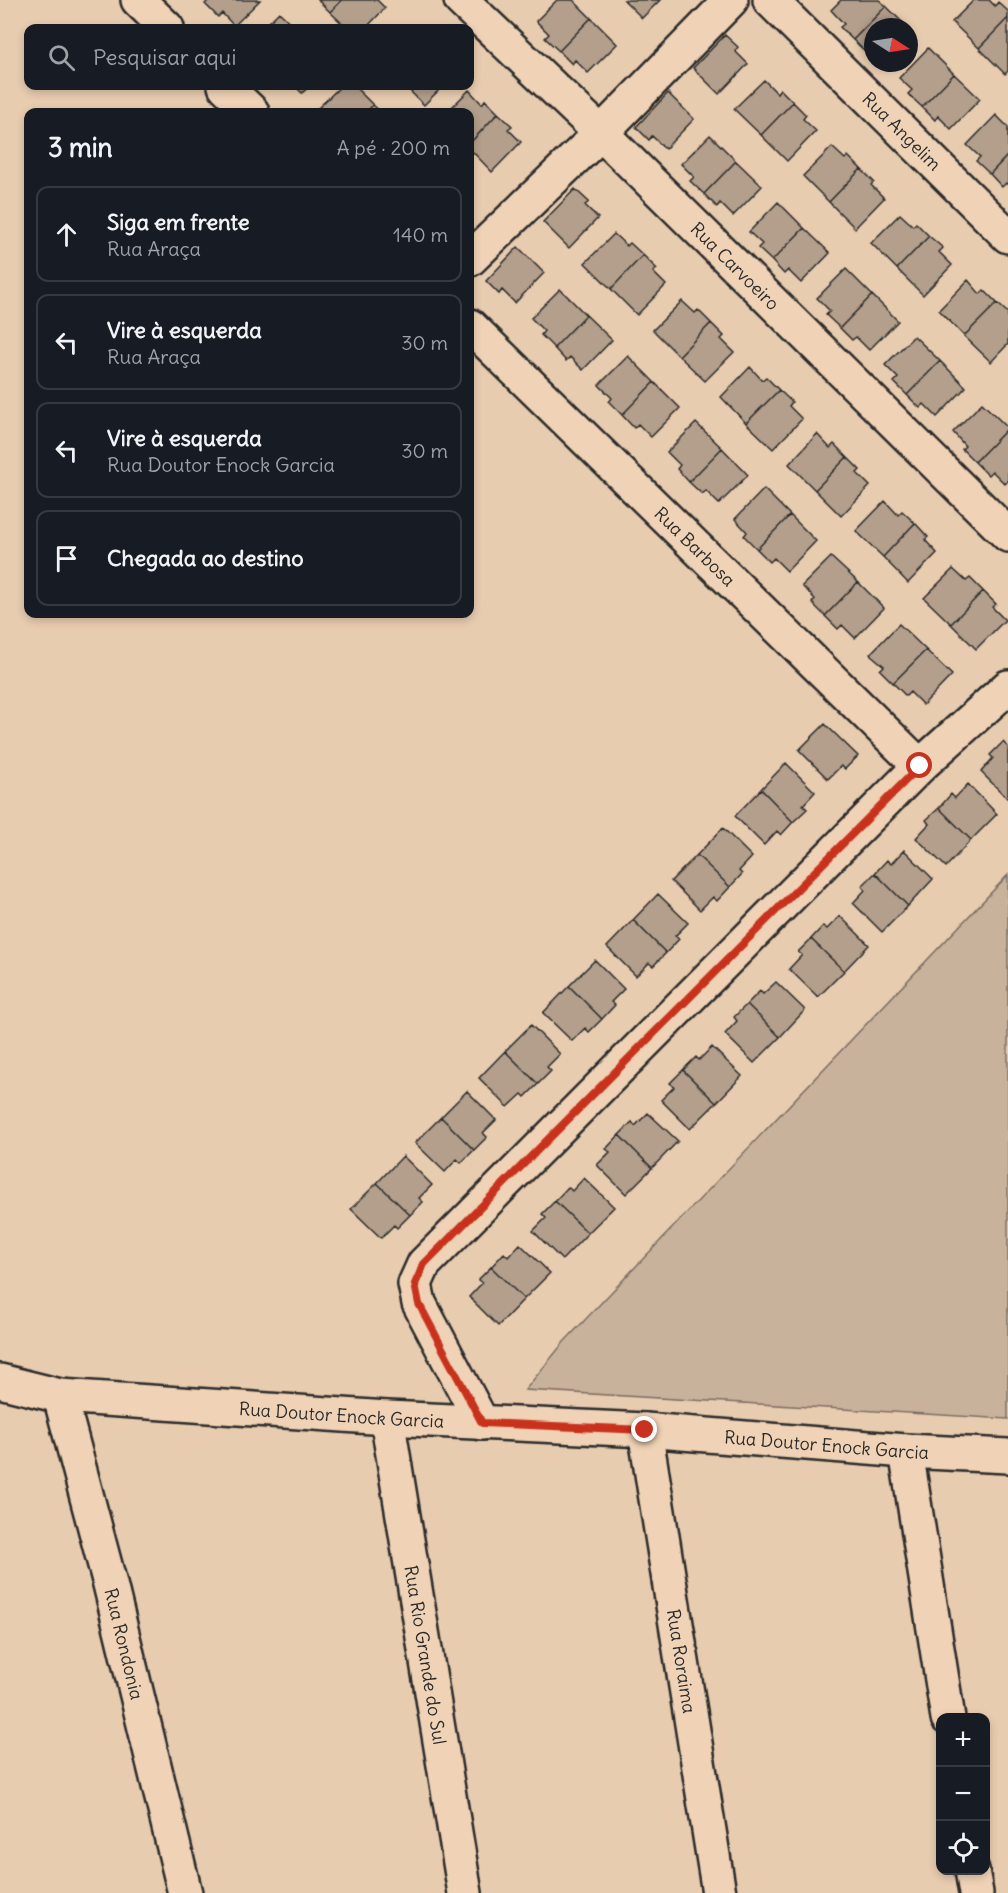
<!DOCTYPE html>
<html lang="pt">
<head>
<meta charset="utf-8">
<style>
  body { margin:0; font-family:Delius,sans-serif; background:#242831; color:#f1f3f6 }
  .controls { position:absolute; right:18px; bottom:18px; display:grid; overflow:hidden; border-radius:12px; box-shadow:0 3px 9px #0003 }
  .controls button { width:54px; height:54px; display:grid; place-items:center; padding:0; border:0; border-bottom:2px solid #363941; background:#171b24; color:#f1f3f6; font:30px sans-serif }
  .compass { position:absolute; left:864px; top:18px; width:54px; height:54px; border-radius:50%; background:#171b24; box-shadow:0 3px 9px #0003; rotate:102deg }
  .stop { position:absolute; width:18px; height:18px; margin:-14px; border:4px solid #c8321e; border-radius:50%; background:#fff }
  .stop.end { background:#c8321e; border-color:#fff; box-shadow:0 2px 6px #0008 }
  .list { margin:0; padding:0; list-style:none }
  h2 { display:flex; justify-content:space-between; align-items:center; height:78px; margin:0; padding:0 24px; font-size:26px }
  h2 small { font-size:20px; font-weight:400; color:#9ea1a6 }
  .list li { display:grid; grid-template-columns:39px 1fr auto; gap:18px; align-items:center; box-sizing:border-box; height:96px; margin:0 12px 12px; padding:0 12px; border:2px solid #363941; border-radius:12px }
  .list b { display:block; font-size:22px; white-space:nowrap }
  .list p { margin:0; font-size:20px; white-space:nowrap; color:#9ea1a6 }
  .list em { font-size:20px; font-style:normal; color:#9ea1a6 }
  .icon { flex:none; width:33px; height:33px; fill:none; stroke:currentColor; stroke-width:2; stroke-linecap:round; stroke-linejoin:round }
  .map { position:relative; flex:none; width:1008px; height:1893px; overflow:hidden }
  .search { position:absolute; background:#171b24; box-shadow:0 3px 9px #0003; left:24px; top:24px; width:450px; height:66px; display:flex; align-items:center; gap:15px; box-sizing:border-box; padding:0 21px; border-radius:12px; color:#9ea1a6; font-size:22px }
  .panel { position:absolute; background:#171b24; box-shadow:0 3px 9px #0003; left:24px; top:108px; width:450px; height:510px; border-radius:12px }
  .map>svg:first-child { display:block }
</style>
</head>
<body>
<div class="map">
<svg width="1008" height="1893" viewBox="0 0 1008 1893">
  <rect width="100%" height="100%" fill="#e8ccb0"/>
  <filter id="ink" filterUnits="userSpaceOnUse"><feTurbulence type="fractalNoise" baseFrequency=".0167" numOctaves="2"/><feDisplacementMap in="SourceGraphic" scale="12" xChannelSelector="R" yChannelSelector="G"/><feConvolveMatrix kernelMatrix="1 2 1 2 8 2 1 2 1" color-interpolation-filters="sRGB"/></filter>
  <g filter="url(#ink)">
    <path fill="#c8b29b" stroke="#7a6e63" stroke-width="1.5" d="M 1008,875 L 1008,1419 L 525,1390 L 564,1342 Z"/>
    <path fill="#b39f8b" stroke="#2b2b2b" stroke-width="1.5" d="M 209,0 L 260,0 L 234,26 L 222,13 L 218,17 L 205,4 Z
      M 318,0 L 342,0 L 330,12 Z
      M 342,0 L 377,0 L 385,8 L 366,28 L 347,28 L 330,12 Z
      M 557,0 L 573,0 L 591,18 L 559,51 L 545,38 L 549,34 L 536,21 Z
      M 624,0 L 660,0 L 642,18 Z
      M 841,0 L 879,0 L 886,6 L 853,40 L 840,27 L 844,24 L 831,10 Z
      M 974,0 L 989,0 L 995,6 L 998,2 L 1008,11 L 1008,18 L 979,48 L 952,22 Z
      M 886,6 L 907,27 L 873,27 L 873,52 L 870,49 L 867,53 L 853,40 Z
      M 279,12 L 296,28 L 263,28 Z
      M 591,18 L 617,44 L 588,73 L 575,60 L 572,64 L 559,51 Z
      M 1008,18 L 1008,71 L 1005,74 L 979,48 Z
      M 725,35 L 738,47 L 735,51 L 748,64 L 719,94 L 693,68 Z
      M 928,48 L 954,74 L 922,107 L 908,94 L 912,90 L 899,78 Z
      M 954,74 L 980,99 L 951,129 L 938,116 L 935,120 L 922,107 Z
      M 764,80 L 777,93 L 780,89 L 793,102 L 761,135 L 734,109 Z
      M 295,86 L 310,86 L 302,93 Z
      M 341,86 L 354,86 L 373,105 L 366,112 L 322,112 L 318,108 Z
      M 405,86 L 443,86 L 424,105 Z
      M 469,90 L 482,104 L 485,100 L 498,113 L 470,143 L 470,112 L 447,112 Z
      M 668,93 L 694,119 L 665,149 L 652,136 L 649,140 L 636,127 Z
      M 793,102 L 806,115 L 803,119 L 816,131 L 787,161 L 761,135 Z
      M 373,105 L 381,112 L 366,112 Z
      M 498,113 L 512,126 L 508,129 L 521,142 L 492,172 L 470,149 L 470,143 Z
      M 996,115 L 1008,127 L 1008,155 L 990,174 L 976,161 L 980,157 L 967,145 Z
      M 710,135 L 736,161 L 704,194 L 690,181 L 694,177 L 681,164 Z
      M 832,147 L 845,159 L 848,156 L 861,169 L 829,202 L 803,176 Z
      M 1008,155 L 1008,185 L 1006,183 L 1002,187 L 990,174 Z
      M 736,161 L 762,186 L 733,216 L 720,203 L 717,207 L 704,194 Z
      M 861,169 L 874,182 L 871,185 L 884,198 L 855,228 L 829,202 Z
      M 575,189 L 589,202 L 585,205 L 598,218 L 569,248 L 543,222 Z
      M 778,202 L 804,228 L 772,261 L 758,248 L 762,244 L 749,232 Z
      M 900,214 L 913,226 L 916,223 L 929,236 L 897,269 L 871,243 Z
      M 804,228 L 830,253 L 801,283 L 788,270 L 784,274 L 772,261 Z
      M 614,234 L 627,246 L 630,243 L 643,255 L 611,289 L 585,263 Z
      M 929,236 L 943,248 L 939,252 L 952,265 L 923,295 L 897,269 Z
      M 518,247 L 544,273 L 515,303 L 502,290 L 499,294 L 486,281 Z
      M 643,255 L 657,269 L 653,272 L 666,285 L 637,315 L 611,289 Z
      M 846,269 L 872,295 L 840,328 L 826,315 L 830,311 L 817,298 Z
      M 968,280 L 980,294 L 984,290 L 997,303 L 964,336 L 939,310 Z
      M 560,289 L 586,315 L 554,348 L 541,335 L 544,331 L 531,318 Z
      M 872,295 L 898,321 L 869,350 L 856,337 L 852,340 L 840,328 Z
      M 682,301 L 695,313 L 698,310 L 711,323 L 679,356 L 653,330 Z
      M 997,303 L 1008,313 L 1008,344 L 991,362 L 964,336 Z
      M 586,315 L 612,340 L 583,370 L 570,357 L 566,361 L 554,348 Z
      M 711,323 L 724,336 L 721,339 L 734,352 L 705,381 L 679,356 Z
      M 914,336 L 940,361 L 907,395 L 894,382 L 898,378 L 885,365 Z
      M 628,356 L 654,382 L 622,415 L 609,402 L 612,398 L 599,385 Z
      M 940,361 L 966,387 L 937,417 L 924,404 L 920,408 L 907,395 Z
      M 750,367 L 762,380 L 766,377 L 779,390 L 746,423 L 721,397 Z
      M 654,382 L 680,408 L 651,437 L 638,424 L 634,428 L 622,415 Z
      M 779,390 L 792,402 L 789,406 L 802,419 L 773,449 L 746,423 Z
      M 982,403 L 1008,428 L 975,462 L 962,449 L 965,446 L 953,432 Z
      M 696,423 L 722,448 L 689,482 L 677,469 L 680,465 L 667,452 Z
      M 1008,428 L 1008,481 L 1005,484 L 992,471 L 988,475 L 975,462 Z
      M 817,434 L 830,448 L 834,444 L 847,457 L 815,490 L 789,464 Z
      M 722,448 L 748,475 L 719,504 L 706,491 L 702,494 L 689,482 Z
      M 847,457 L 860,470 L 857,473 L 870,486 L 841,516 L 815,490 Z
      M 764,489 L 790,515 L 757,549 L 744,536 L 747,532 L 735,519 Z
      M 885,501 L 898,515 L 902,511 L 915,523 L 883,557 L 856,531 Z
      M 790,515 L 816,541 L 787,571 L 774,558 L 770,562 L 757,549 Z
      M 915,523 L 928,537 L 925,540 L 937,553 L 908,583 L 883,557 Z
      M 831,557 L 858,582 L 825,616 L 812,603 L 815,599 L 802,586 Z
      M 953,569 L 966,581 L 970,578 L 983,591 L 951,624 L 924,598 Z
      M 858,582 L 884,608 L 855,638 L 842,625 L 838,629 L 825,616 Z
      M 983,591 L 996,604 L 992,607 L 1005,620 L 976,649 L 951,624 Z
      M 899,624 L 926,650 L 893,683 L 880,670 L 884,666 L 870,654 Z
      M 926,650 L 952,675 L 923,705 L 910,692 L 906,696 L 893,683 Z
      M 825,724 L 858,756 L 845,769 L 841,766 L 828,779 L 799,750 Z
      M 1003,742 L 1008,747 L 1008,799 L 981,772 L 993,758 L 990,755 Z
      M 786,763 L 815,792 L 803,805 L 807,809 L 793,822 L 761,789 Z
      M 968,784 L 997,814 L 971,840 L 939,808 L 951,794 L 955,798 Z
      M 761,789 L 793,822 L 781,835 L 777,831 L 764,845 L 735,816 Z
      M 939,808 L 971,840 L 946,867 L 916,838 L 929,824 L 926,820 Z
      M 723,828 L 752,857 L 739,871 L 742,874 L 730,887 L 697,855 Z
      M 904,850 L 933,879 L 908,906 L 875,873 L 887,860 L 891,864 Z
      M 697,855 L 730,887 L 717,901 L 713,897 L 700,910 L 671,881 Z
      M 875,873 L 908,906 L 882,932 L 853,903 L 865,890 L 862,886 Z
      M 658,894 L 688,923 L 675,936 L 679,939 L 666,953 L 633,920 Z
      M 840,916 L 869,945 L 844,971 L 811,939 L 823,926 L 827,929 Z
      M 633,920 L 666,953 L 653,966 L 649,963 L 636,976 L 607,947 Z
      M 811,939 L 844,971 L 818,997 L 789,969 L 802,955 L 798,952 Z
      M 595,960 L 624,989 L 611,1002 L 615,1005 L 602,1019 L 569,986 Z
      M 776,982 L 805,1010 L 780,1037 L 747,1004 L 760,991 L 763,994 Z
      M 569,986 L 602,1019 L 589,1032 L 585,1028 L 572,1041 L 543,1013 Z
      M 747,1004 L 780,1037 L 754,1063 L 725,1034 L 737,1021 L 734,1017 Z
      M 531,1025 L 560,1054 L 547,1067 L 551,1071 L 538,1084 L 505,1051 Z
      M 712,1047 L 742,1076 L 716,1103 L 683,1070 L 696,1057 L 699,1060 Z
      M 505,1051 L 538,1084 L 525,1097 L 522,1094 L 508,1107 L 479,1078 Z
      M 683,1070 L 716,1103 L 690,1129 L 661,1100 L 674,1087 L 670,1083 Z
      M 467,1091 L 496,1120 L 483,1133 L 487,1137 L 474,1150 L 441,1117 Z
      M 648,1113 L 678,1141 L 652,1168 L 619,1135 L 632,1122 L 635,1126 Z
      M 441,1117 L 474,1150 L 461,1163 L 457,1159 L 445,1172 L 415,1143 Z
      M 619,1135 L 652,1168 L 626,1194 L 597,1165 L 610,1152 L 606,1149 Z
      M 403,1156 L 432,1185 L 419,1198 L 423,1202 L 410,1215 L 377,1183 Z
      M 584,1178 L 614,1207 L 588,1233 L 555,1201 L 568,1187 L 572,1191 Z
      M 377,1183 L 410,1215 L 397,1228 L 394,1225 L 381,1238 L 351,1209 Z
      M 555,1201 L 588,1233 L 562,1260 L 533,1231 L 546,1218 L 542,1214 Z
      M 520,1244 L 550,1273 L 524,1299 L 491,1267 L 504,1253 L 508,1257 Z
      M 491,1267 L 524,1299 L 498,1326 L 469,1297 L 482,1283 L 478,1280 Z"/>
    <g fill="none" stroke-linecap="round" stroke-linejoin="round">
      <g stroke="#2b2b2b" stroke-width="38">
        <g id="minor">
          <path d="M 138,0 L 167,28"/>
          <path id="s1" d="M 461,0 L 601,133 L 1008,535"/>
          <path id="s2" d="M 770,0 L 1008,236"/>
          <path d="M 225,86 L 252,112"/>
          <path d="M 470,259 L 601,133 L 731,0"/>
          <path id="s3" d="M 470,326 L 920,766"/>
          <path id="s4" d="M 0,1381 L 60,1396 L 387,1418 L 645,1430 L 906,1451 L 1008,1456"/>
          <path id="s5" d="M 60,1396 L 110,1584 L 185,1893"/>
          <path id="s6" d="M 387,1418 L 465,1893"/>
          <path d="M 482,1423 L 419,1303 L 415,1284 L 424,1264 L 920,766 L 1008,687"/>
          <path id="s7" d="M 645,1430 L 719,1893"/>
          <path d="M 906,1451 L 948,1718"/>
          <path d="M 972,1870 L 976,1893"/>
        </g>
      </g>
      <use href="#minor" stroke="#f0d3b6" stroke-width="33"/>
    </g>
  </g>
  <g fill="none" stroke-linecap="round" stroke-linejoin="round" filter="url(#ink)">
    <path stroke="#c8321e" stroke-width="8" d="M 645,1430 L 482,1423 L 419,1304 L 415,1284 L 424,1264 L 920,766"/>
  </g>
  <g text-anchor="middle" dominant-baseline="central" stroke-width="6" stroke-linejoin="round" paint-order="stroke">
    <g font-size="18" fill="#2b2b2b" stroke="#f0d3b6">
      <text stroke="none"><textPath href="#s2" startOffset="186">Rua Angelim</textPath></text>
      <text stroke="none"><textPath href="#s1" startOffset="382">Rua Carvoeiro</textPath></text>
      <text stroke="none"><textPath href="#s3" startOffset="315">Rua Barbosa</textPath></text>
      <text stroke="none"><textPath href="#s4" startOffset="344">Rua Doutor Enock Garcia</textPath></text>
      <text stroke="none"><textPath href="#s4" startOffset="830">Rua Doutor Enock Garcia</textPath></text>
      <text stroke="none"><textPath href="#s5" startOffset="256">Rua Rondonia</textPath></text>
      <text stroke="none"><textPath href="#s6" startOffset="240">Rua Rio Grande do Sul</textPath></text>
      <text stroke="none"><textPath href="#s7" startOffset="234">Rua Roraima</textPath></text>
    </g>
  </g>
</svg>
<div class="controls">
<button>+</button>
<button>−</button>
<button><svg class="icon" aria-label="locate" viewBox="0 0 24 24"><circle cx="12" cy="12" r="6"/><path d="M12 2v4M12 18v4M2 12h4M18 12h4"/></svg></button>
</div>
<svg class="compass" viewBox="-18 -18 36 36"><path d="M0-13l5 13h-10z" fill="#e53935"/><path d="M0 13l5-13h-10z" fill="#9ea1a6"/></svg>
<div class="stop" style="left:920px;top:766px"></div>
<div class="stop end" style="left:645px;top:1430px"></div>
<div class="search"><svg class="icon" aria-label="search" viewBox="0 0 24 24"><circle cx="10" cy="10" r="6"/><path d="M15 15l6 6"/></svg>Pesquisar aqui</div>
<section class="panel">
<h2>3 min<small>A pé · 200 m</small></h2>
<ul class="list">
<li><svg class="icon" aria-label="ahead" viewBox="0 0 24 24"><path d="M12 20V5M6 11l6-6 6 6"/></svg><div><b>Siga em frente</b><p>Rua Araça</p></div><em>140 m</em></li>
<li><svg class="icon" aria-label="left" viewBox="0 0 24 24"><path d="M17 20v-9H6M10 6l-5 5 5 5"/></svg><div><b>Vire à esquerda</b><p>Rua Araça</p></div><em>30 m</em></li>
<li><svg class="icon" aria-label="left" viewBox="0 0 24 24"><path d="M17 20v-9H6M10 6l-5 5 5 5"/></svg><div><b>Vire à esquerda</b><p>Rua Doutor Enock Garcia</p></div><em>30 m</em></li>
<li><svg class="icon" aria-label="arrive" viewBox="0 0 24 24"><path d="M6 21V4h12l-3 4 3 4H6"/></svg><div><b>Chegada ao destino</b></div></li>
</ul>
</section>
</div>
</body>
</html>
